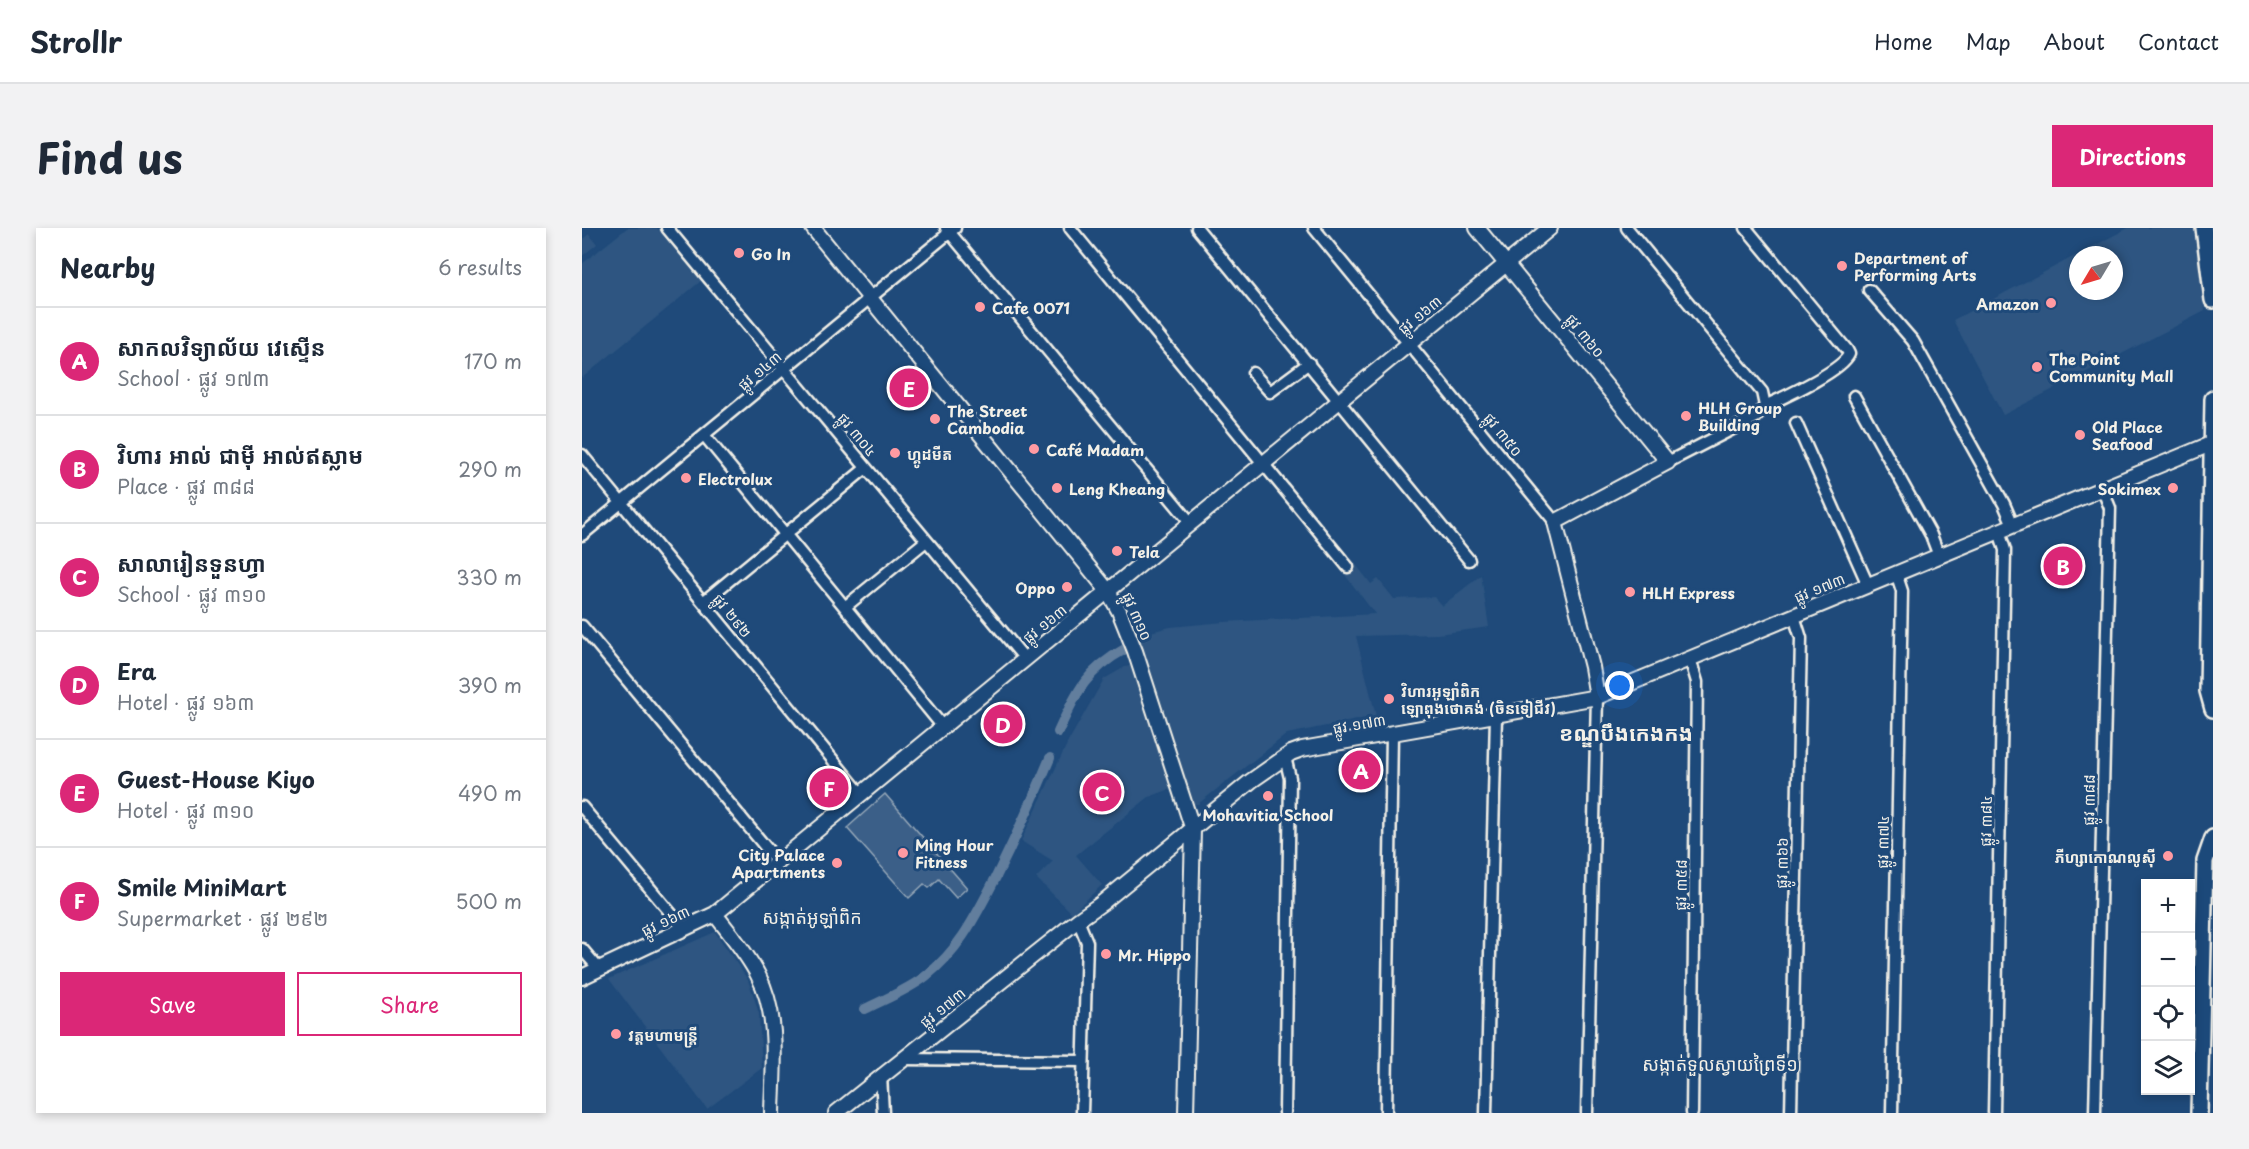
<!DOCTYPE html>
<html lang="en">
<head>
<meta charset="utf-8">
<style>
  body { margin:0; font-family:"Playpen Sans","Noto Sans Khmer",sans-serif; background:#f2f2f3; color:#1f2937 }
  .controls { position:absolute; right:18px; bottom:18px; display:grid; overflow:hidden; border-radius:0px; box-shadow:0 3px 9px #0003 }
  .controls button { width:54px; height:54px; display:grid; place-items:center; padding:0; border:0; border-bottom:2px solid #e0e1e3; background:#fff; color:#1f2937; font:30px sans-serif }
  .compass { position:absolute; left:1487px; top:18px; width:54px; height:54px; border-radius:50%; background:#fff; box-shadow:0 3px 9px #0003; rotate:232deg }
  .you { position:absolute; left:1038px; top:458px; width:21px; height:21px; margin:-15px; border:4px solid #fff; border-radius:50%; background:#1a73e8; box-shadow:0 0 0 9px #1a73e833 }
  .badge { display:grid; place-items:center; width:39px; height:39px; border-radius:50%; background:#db2777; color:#fff; font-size:20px; font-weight:700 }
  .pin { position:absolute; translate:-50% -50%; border:3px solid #fff; box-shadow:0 2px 6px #0006 }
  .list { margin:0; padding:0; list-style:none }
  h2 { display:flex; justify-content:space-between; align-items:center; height:78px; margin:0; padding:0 24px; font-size:26px }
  h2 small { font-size:20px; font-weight:400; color:#747a83 }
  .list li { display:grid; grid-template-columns:39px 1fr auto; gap:18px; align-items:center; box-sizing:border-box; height:108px; padding:0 24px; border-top:2px solid #e0e1e3 }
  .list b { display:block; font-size:22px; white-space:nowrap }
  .list p { margin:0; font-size:20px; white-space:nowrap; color:#747a83 }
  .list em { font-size:20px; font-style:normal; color:#747a83 }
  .actions { display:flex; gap:12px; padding:18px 24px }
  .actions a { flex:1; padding:14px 0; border:2px solid #db2777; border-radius:0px; text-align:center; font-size:21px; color:#db2777 }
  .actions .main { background:#db2777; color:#fff }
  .icon { flex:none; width:33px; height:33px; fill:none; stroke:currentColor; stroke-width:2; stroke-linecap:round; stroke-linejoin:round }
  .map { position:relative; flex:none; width:1631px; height:885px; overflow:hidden; border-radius:0px }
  header { display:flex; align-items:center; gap:36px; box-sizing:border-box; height:84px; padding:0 30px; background:#fff; border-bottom:2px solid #e0e1e3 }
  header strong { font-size:28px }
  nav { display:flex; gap:33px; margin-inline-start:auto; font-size:21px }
  .intro { display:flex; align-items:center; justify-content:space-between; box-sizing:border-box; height:144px; padding:0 36px }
  h1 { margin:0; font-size:42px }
  .button { padding:15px 27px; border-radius:0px; background:#db2777; color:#fff; font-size:21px; font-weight:700 }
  main { display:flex; gap:36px; padding:0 36px }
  aside { flex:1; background:#fff; border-radius:0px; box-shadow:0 3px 9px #0003 }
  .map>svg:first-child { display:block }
</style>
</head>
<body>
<header>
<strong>Strollr</strong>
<nav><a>Home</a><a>Map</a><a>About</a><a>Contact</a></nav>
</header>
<div class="intro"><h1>Find us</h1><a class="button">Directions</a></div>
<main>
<aside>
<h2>Nearby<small>6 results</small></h2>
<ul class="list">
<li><span class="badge">A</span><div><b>សាកលវិទ្យាល័យ វេស្ទើន</b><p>School · ផ្លូវ ១៧៣</p></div><em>170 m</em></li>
<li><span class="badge">B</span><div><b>វិហារ អាល់ ជាម៉ី អាល់ឥស្លាម</b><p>Place · ផ្លូវ ៣៨៨</p></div><em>290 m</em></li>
<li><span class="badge">C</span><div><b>សាលារៀនទួនហ្វា</b><p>School · ផ្លូវ ៣១០</p></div><em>330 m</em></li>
<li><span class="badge">D</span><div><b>Era</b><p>Hotel · ផ្លូវ ១៦៣</p></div><em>390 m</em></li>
<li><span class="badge">E</span><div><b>Guest-House Kiyo</b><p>Hotel · ផ្លូវ ៣១០</p></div><em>490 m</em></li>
<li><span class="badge">F</span><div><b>Smile MiniMart</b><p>Supermarket · ផ្លូវ ២៩២</p></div><em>500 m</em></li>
</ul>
<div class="actions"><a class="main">Save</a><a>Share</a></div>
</aside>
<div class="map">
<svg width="1631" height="885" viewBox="0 0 1631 885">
  <rect width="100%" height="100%" fill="#1f4a7a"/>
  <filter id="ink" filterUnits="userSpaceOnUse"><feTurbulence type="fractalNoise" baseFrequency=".0167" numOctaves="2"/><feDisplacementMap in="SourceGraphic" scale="12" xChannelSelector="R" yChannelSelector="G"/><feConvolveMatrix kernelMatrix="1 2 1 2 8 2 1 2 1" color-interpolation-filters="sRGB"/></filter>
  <g filter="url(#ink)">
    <path fill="#2d5581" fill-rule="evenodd" d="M 45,0 L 75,0 L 119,53 L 0,150 L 0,36 Z
      M 1546,0 L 1615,0 L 1623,83 L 1421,187 L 1371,92 ZM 1496,27 L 1532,27 L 1532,63 L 1496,63 Z
      M 7,6 L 15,16 L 0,28 L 0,12 Z
      M 772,334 L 789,356 L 796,351 L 812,371 L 852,369 L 860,378 L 899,347 L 907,399 L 856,406 L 774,408 L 794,488 L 705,506 L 616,576 L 611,576 L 565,430 L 560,431 L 553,408 L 588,399 L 642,394 L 793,386 L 760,343 Z
      M 553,437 L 591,560 L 567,569 L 494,627 L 520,657 L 490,685 L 454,650 L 471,633 L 439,613 L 486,514 L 522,451 L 543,439 Z
      M 133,704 L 166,752 L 172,769 L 177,786 L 180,840 L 125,881 L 27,751 Z"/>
    <path fill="#3a5f88" stroke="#97a8b8" stroke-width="1.5" d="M 303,566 L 385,660 L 374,670 L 357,651 L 347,660 L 342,656 L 327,670 L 265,600 Z"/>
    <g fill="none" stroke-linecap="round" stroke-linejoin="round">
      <path stroke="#627e9d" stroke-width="10" d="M 476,504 C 494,465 503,443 543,421
        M 283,781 C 303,771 326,762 344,748 C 378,721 393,689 413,651 C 433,611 451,571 468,530"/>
      <g stroke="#f4f1e8" stroke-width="15">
        <path id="minor" d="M 85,0 L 443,431
          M 364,0 L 609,295
          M 488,0 L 766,339
          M 615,0 L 887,332
          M 732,0 L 973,294
          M 1045,0 L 1180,164 L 1183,178 L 1174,189 L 1086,234
          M 1164,0 L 1265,122 L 1267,126 C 1260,143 1200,170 1183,178
          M 1287,62 L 1331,113 L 1422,276 L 1431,297
          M 671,145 L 688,164 L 727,135
          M 1272,168 L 1349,307 L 1357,328
          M 1214,195 L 1286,357
          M 122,207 L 361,499
          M 0,227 L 279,566
          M 0,307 L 373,0
          M 121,374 L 284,240
          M 263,379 L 344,313
          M 0,398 L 196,634
          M 1108,431 L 1115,454 L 1110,885
          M 0,579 L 102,701
          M 496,692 L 505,714 L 500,885
          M 0,721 L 17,741
          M 321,831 L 501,833
          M 299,847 L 301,885
          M 703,885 L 708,550 L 703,529
          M 804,885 L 810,506
          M 904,885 L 914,488
          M 1005,885 L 1015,469
          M 1209,885 L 1219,410 L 1212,388
          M 1310,885 L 1320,363 L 1314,345
          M 1412,885 L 1423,322 L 1417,303
          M 1513,885 L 1528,280 L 1520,260"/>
      </g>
      <g stroke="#f4f1e8" stroke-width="18">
        <path id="tertiary" d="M 231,0 L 526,363 L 537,383 L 553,423 L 611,602 L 604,885
          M 895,0 L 1086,234 L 973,294 L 1010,439 L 1015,469
          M 133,686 C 148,706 165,725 176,747 C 198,789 191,840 190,885
          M 0,749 L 133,686 L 968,0
          M 254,885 L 496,692 L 520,675 L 669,553 L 709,525 L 720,521 L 1015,469 L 1631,215"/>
      </g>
      <g stroke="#f4f1e8" stroke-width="20">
        <path id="secondary" d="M 1622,0 L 1631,72
          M 1631,171 L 1626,463 L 1631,481
          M 1617,885 L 1623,633 L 1631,610"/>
      </g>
      <use href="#minor" stroke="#1f4a7a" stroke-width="10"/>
      <use href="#tertiary" stroke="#1f4a7a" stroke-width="14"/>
      <use href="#secondary" stroke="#1f4a7a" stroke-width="15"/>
    </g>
  </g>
  <g fill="#ff9aa2" stroke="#1f4a7a" stroke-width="2">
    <circle cx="157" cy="25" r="6"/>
    <circle cx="1260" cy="38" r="6"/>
    <circle cx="1469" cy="75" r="6"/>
    <circle cx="398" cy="79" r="6"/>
    <circle cx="1455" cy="139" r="6"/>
    <circle cx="1104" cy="188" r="6"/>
    <circle cx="353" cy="191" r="6"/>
    <circle cx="1498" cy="207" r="6"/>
    <circle cx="452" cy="221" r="6"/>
    <circle cx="313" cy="225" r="6"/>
    <circle cx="104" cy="250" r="6"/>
    <circle cx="475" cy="260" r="6"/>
    <circle cx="1591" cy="260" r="6"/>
    <circle cx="535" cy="323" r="6"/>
    <circle cx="485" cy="359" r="6"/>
    <circle cx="1048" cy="364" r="6"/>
    <circle cx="807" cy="471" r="6"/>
    <circle cx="686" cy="568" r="6"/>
    <circle cx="321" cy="625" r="6"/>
    <circle cx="1586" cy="628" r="6"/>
    <circle cx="255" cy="635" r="6"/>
    <circle cx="524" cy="726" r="6"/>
    <circle cx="34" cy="806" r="6"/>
  </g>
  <g text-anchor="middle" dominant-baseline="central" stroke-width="6" stroke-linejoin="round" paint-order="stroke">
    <g font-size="15" font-weight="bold" fill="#f4f1e8" stroke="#1f4a7a" text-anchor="start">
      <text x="169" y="25">Go In</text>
      <text x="1272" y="29">Department of<tspan x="1272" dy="17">Performing Arts</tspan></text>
      <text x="1457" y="75" text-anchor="end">Amazon</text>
      <text x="410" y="79">Cafe 0071</text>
      <text x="1467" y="130">The Point<tspan x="1467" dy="17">Community Mall</tspan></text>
      <text x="1116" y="179">HLH Group<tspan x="1116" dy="17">Building</tspan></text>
      <text x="365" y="182">The Street<tspan x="365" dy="17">Cambodia</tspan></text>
      <text x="1510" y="198">Old Place<tspan x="1510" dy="17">Seafood</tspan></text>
      <text x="464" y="221">Café Madam</text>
      <text x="325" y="225">ហ្គូដមីត</text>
      <text x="116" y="250">Electrolux</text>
      <text x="487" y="260">Leng Kheang</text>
      <text x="1579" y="260" text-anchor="end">Sokimex</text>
      <text x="547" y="323">Tela</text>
      <text x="473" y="359" text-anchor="end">Oppo</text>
      <text x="1060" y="364">HLH Express</text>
      <text x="819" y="462">វិហារអូឡាំពិក<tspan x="819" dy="17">ឡោពុងថោគង់ (ចិនទៀជីវ)</tspan></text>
      <text x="686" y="586" text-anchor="middle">Mohavitia School</text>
      <text x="333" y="616">Ming Hour<tspan x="333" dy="17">Fitness</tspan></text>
      <text x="243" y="626" text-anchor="end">City Palace<tspan x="243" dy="17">Apartments</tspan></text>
      <text x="1574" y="628" text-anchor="end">ភីហ្សាកោណលូស៊ី</text>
      <text x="536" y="726">Mr. Hippo</text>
      <text x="46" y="806">វត្តមហាមន្រ្តី</text>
    </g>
    <g font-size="15" fill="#f4f1e8" stroke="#1f4a7a">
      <text transform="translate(837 86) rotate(-39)">ផ្លូវ ១៦៣</text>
      <text transform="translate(1004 107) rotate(51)">ផ្លូវ ៣៦០</text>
      <text transform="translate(177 142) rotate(-40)">ផ្លូវ ១៤៣</text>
      <text transform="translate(276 206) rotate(50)">ផ្លូវ ៣០៤</text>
      <text transform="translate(922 206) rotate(51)">ផ្លូវ ៣៥០</text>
      <text transform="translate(1237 359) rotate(-22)">ផ្លូវ ១៧៣</text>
      <text transform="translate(151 387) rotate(51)">ផ្លូវ ២៩២</text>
      <text transform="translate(556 388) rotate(66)">ផ្លូវ ៣១០</text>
      <text transform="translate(462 395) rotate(-39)">ផ្លូវ ១៦៣</text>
      <text transform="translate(777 495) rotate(-10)">ផ្លូវ ១៧៣</text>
      <text transform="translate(1506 572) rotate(-89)">ផ្លូវ ៣៨៨</text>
      <text transform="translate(1403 593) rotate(-89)">ផ្លូវ ៣៨៤</text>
      <text transform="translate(1300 614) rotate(-89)">ផ្លូវ ៣៧៤</text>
      <text transform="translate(1199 635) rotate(-89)">ផ្លូវ ៣៦៦</text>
      <text transform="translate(1098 657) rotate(-89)">ផ្លូវ ៣៥៨</text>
      <text transform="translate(83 692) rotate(-25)">ផ្លូវ ១៦៣</text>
      <text transform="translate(360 779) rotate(-39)">ផ្លូវ ១៧៣</text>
    </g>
    <g font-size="18" fill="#f4f1e8" stroke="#1f4a7a">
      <text x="230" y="688">សង្កាត់អូឡាំពិក</text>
      <text x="1138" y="835">សង្កាត់ទួលស្វាយព្រៃទី១</text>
    </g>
    <g font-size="21" font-weight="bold" fill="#f4f1e8" stroke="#1f4a7a">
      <text x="1044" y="504">ខណ្ឌបឹងកេងកង</text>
    </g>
  </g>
</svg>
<div class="controls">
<button>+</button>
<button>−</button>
<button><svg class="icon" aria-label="locate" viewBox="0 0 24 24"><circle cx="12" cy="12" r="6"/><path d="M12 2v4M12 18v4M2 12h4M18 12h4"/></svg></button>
<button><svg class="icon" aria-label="layers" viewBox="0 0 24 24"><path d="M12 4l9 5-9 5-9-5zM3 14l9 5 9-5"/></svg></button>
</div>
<svg class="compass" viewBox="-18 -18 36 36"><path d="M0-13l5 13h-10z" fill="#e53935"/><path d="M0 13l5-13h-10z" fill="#747a83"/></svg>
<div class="you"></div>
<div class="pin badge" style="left:779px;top:542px">A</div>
<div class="pin badge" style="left:1481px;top:338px">B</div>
<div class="pin badge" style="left:520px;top:564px">C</div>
<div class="pin badge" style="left:421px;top:496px">D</div>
<div class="pin badge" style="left:327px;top:160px">E</div>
<div class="pin badge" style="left:247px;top:560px">F</div>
</div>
</main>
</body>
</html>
